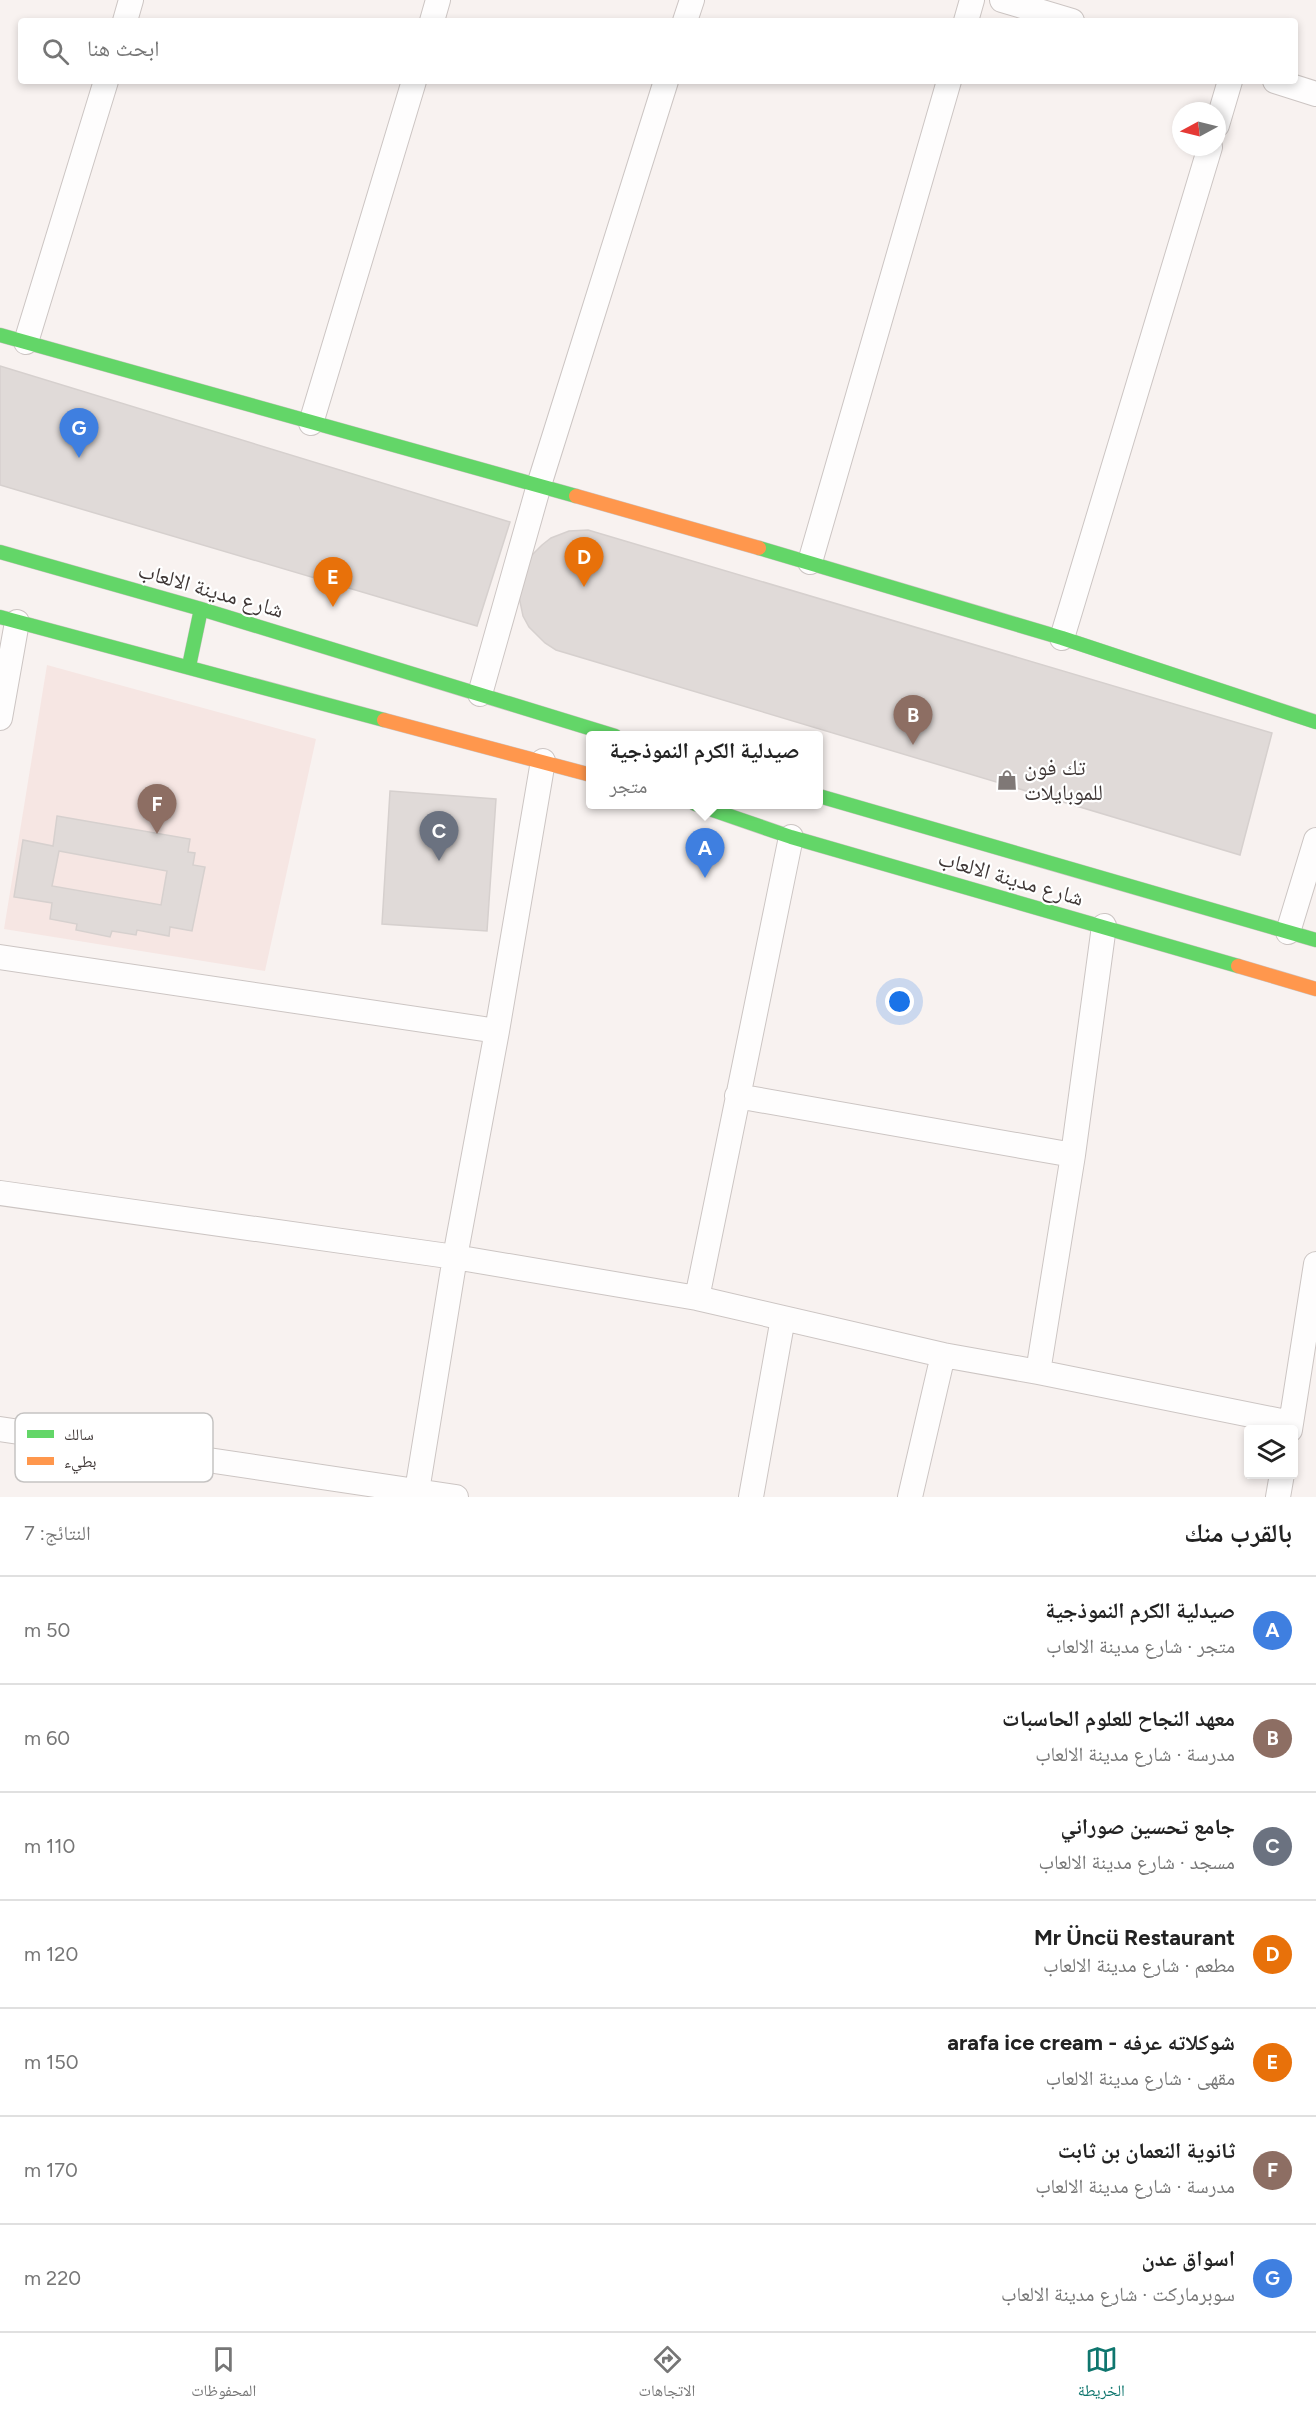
<!DOCTYPE html>
<html lang="ar">
<head>
<meta charset="utf-8">
<style>
  body { margin:0; font-family:Figtree,"Noto Naskh Arabic",sans-serif; background:#f6f6f6; color:#222; direction:rtl }
  .controls { position:absolute; right:18px; bottom:18px; display:grid; overflow:hidden; border-radius:6px; box-shadow:0 3px 9px #0003 }
  .controls button { width:54px; height:54px; display:grid; place-items:center; padding:0; border:0; border-bottom:2px solid #e0e0e0; background:#fff; color:#222; font:30px sans-serif }
  .compass { position:absolute; left:1172px; top:102px; width:54px; height:54px; border-radius:50%; background:#fff; box-shadow:0 3px 9px #0003; rotate:263deg }
  .you { position:absolute; left:900px; top:1002px; width:21px; height:21px; margin:-15px; border:4px solid #fff; border-radius:50%; background:#1a73e8; box-shadow:0 0 0 9px #1a73e833 }
  .badge { display:grid; place-items:center; width:39px; height:39px; border-radius:50%; background:#0f766e; color:#fff; font-size:20px; font-weight:700 }
  .pin { position:absolute; translate:-50% -50px; filter:drop-shadow(0 2px 3px #0008) }
  .pin::after { content:''; position:absolute; top:32px; width:21px; height:18px; background:inherit; clip-path:polygon(0 0,100% 0,50% 100%) }
  .popup { position:absolute; left:586px; top:731px; width:237px; height:78px; box-sizing:border-box; display:grid; place-content:center; border-radius:6px; background:#fff; filter:drop-shadow(0 2px 4px #0005); font-size:20px; white-space:nowrap; color:#767676 }
  .popup b { font-size:22px; color:#222 }
  .popup::after { content:''; position:absolute; left:50%; top:100%; margin-left:-12px; border:12px solid transparent; border-top-color:#fff }
  .list { margin:0; padding:0; list-style:none }
  h2 { display:flex; justify-content:space-between; align-items:center; height:78px; margin:0; padding:0 24px; font-size:26px }
  h2 small { font-size:20px; font-weight:400; color:#767676 }
  .list li { display:grid; grid-template-columns:39px 1fr auto; gap:18px; align-items:center; box-sizing:border-box; height:108px; padding:0 24px; border-top:2px solid #e0e0e0 }
  .list b { display:block; font-size:22px; white-space:nowrap }
  .list p { margin:0; font-size:20px; white-space:nowrap; color:#767676 }
  .list em { font-size:20px; font-style:normal; color:#767676 }
  .icon { flex:none; width:33px; height:33px; fill:none; stroke:currentColor; stroke-width:2; stroke-linecap:round; stroke-linejoin:round }
  .map { position:relative; flex:none; width:1316px; height:1497px; overflow:hidden; direction:ltr }
  .search { position:absolute; background:#fff; box-shadow:0 3px 9px #0003; left:18px; right:18px; top:18px; height:66px; display:flex; align-items:center; gap:15px; box-sizing:border-box; padding:0 21px; border-radius:6px; color:#767676; font-size:22px }
  .sheet { height:834px; background:#fff }
  nav { display:flex; justify-content:space-around; align-items:center; box-sizing:border-box; height:84px; border-top:2px solid #e0e0e0; background:#fff; font-size:16px; color:#767676 }
  nav a { display:grid; justify-items:center; gap:3px }
  nav .on { color:#0f766e }
  .map>svg:first-child { display:block }
</style>
</head>
<body>
<div class="map">
<svg width="1316" height="1497" viewBox="0 0 1316 1497">
  <rect width="100%" height="100%" fill="#f8f2f0"/>
  <path fill="#f6e6e3" d="M 47,665 L 316,739 L 265,971 L 4,929 Z"/>
  <path fill="#e0dad8" stroke="#d6d0ce" stroke-width="1.5" fill-rule="evenodd" d="M 0,366 L 510,522 L 477,626 L 0,485 Z
    M 588,530 L 1272,733 L 1240,855 L 556,650 L 545,643 L 529,627 L 523,616 L 518,592 L 530,557 L 542,545 L 551,538 L 569,531 Z
    M 390,791 L 496,799 L 487,931 L 382,924 Z
    M 57,816 L 190,839 L 188,852 L 195,853 L 193,865 L 205,867 L 192,931 L 170,927 L 169,936 L 137,930 L 136,935 L 112,931 L 110,937 L 76,930 L 77,924 L 50,919 L 52,903 L 14,897 L 23,840 L 53,846 ZM 59,851 L 167,871 L 161,905 L 52,886 Z"/>
  <g fill="none" stroke-linecap="round" stroke-linejoin="round">
    <g stroke="#ccc5c3" stroke-width="26">
      <path id="street" d="M 1002,0 L 1072,21
        M 125,21 L 131,0
        M 432,21 L 438,0
        M 685,21 L 692,0
        M 966,21 L 972,0
        M 1275,81 L 1316,94
        M 1217,125 L 1230,81
        M 26,342 L 106,81
        M 311,423 L 414,81
        M 810,562 L 949,81
        M 1062,638 L 1210,147
        M 480,694 L 539,485 L 666,81
        M 0,718 L 17,622
        M 1288,932 L 1316,840
        M 0,957 L 497,1031
        M 737,1096 L 1073,1155
        M 0,1193 L 455,1257 L 697,1298 L 943,1355 L 1038,1372 L 1291,1423
        M 697,1298 L 791,837
        M 1038,1372 L 1073,1155 L 1104,926
        M 0,1429 L 456,1497
        M 1290,1430 L 1316,1264
        M 416,1497 L 455,1257 L 497,1031 L 543,761
        M 751,1497 L 783,1318
        M 910,1497 L 943,1355
        M 1278,1497 L 1282,1474"/>
    </g>
    <g stroke="#ccc5c3" stroke-width="15">
      <path id="fast" d="M 0,335 L 576,496
        M 759,548 L 1062,638 L 1316,722
        M 0,552 L 201,609 L 615,736
        M 0,617 L 384,720
        M 189,666 L 201,609
        M 819,796 L 1316,940
        M 695,804 L 791,837 L 1238,966"/>
    </g>
    <g stroke="#ccc5c3" stroke-width="15">
      <path id="slow" d="M 576,496 L 759,548
        M 384,720 L 591,775
        M 1238,966 L 1316,989"/>
    </g>
    <use href="#street" stroke="#fefdfd" stroke-width="24"/>
    <use href="#fast" stroke="#63d668" stroke-width="14"/>
    <use href="#slow" stroke="#ff974d" stroke-width="14"/>
  </g>
  <defs>
    <g id="shop-bare" transform="scale(1.62)"><path d="M-5-2.5h2.3a2.7 3.5 0 0 1 5.4 0H5L5.5 6h-11ZM-1.5-2.5h3a1.5 2.3 0 0 0-3 0Z" fill="#7f7876" stroke="#fff" stroke-width="2.5" paint-order="stroke"/></g>
  </defs>
  <g fill-rule="evenodd">
    <use href="#shop-bare" x="1007" y="780"/>
  </g>
  <g text-anchor="middle" dominant-baseline="central" stroke-width="4.5" stroke-linejoin="round" paint-order="stroke">
    <g font-size="22" fill="#3e3635" stroke="#fff">
      <text transform="translate(211 590) rotate(16)">شارع مدينة الالعاب</text>
      <text transform="translate(1011 878) rotate(16)">شارع مدينة الالعاب</text>
    </g>
    <g font-size="22" fill="#3e3635" stroke="#fff" text-anchor="start">
      <text x="1024" y="767">تك فون<tspan x="1024" dy="25">للموبايلات</tspan></text>
    </g>
  </g>
  <rect x="15" y="1413" width="198" height="69" rx="9" fill="#fff" stroke="#c5c3c2" stroke-width="1.5"/>
  <rect x="27" y="1430" width="27" height="8" fill="#63d668"/>
  <rect x="27" y="1457" width="27" height="8" fill="#ff974d"/>
  <g font-size="16" fill="#3e3635">
    <text x="64" y="1440">سالك</text>
    <text x="64" y="1467">بطيء</text>
  </g>
</svg>
<div class="controls">
<button><svg class="icon" aria-label="layers" viewBox="0 0 24 24"><path d="M12 4l9 5-9 5-9-5zM3 14l9 5 9-5"/></svg></button>
</div>
<svg class="compass" viewBox="-18 -18 36 36"><path d="M0-13l5 13h-10z" fill="#e53935"/><path d="M0 13l5-13h-10z" fill="#767676"/></svg>
<div class="you"></div>
<div class="pin badge" style="left:705px;top:878px;background:#3f7fe0">A</div>
<div class="popup"><b>صيدلية الكرم النموذجية</b>متجر</div>
<div class="pin badge" style="left:913px;top:745px;background:#8d6e63">B</div>
<div class="pin badge" style="left:439px;top:861px;background:#6b7280">C</div>
<div class="pin badge" style="left:584px;top:587px;background:#e8710a">D</div>
<div class="pin badge" style="left:333px;top:607px;background:#e8710a">E</div>
<div class="pin badge" style="left:157px;top:834px;background:#8d6e63">F</div>
<div class="pin badge" style="left:79px;top:458px;background:#3f7fe0">G</div>
<div class="search"><svg class="icon" aria-label="search" viewBox="0 0 24 24"><circle cx="10" cy="10" r="6"/><path d="M15 15l6 6"/></svg>ابحث هنا</div>
</div>
<section class="sheet">
<h2>بالقرب منك<small>النتائج: 7</small></h2>
<ul class="list">
<li><span class="badge" style="background:#3f7fe0">A</span><div><b>صيدلية الكرم النموذجية</b><p>متجر · شارع مدينة الالعاب</p></div><em>50 m</em></li>
<li><span class="badge" style="background:#8d6e63">B</span><div><b>معهد النجاح للعلوم الحاسبات</b><p>مدرسة · شارع مدينة الالعاب</p></div><em>60 m</em></li>
<li><span class="badge" style="background:#6b7280">C</span><div><b>جامع تحسين صوراني</b><p>مسجد · شارع مدينة الالعاب</p></div><em>110 m</em></li>
<li><span class="badge" style="background:#e8710a">D</span><div><b>Mr Üncü Restaurant</b><p>مطعم · شارع مدينة الالعاب</p></div><em>120 m</em></li>
<li><span class="badge" style="background:#e8710a">E</span><div><b>شوكلاته عرفه - arafa ice cream</b><p>مقهى · شارع مدينة الالعاب</p></div><em>150 m</em></li>
<li><span class="badge" style="background:#8d6e63">F</span><div><b>ثانوية النعمان بن ثابت</b><p>مدرسة · شارع مدينة الالعاب</p></div><em>170 m</em></li>
<li><span class="badge" style="background:#3f7fe0">G</span><div><b>اسواق عدن</b><p>سوبرماركت · شارع مدينة الالعاب</p></div><em>220 m</em></li>
</ul>
</section>
<nav>
<a class="on"><svg class="icon" aria-label="map" viewBox="0 0 24 24"><path d="M3 6l6-2 6 2 6-2v14l-6 2-6-2-6 2zM9 4v14M15 6v14"/></svg>الخريطة</a>
<a><svg class="icon" aria-label="directions" viewBox="0 0 24 24"><path d="M12 3l9 9-9 9-9-9zM9 14v-3h6M13 9l2 2-2 2"/></svg>الاتجاهات</a>
<a><svg class="icon" aria-label="saved" viewBox="0 0 24 24"><path d="M7 4h10v16l-5-4-5 4z"/></svg>المحفوظات</a>
</nav>
</body>
</html>
